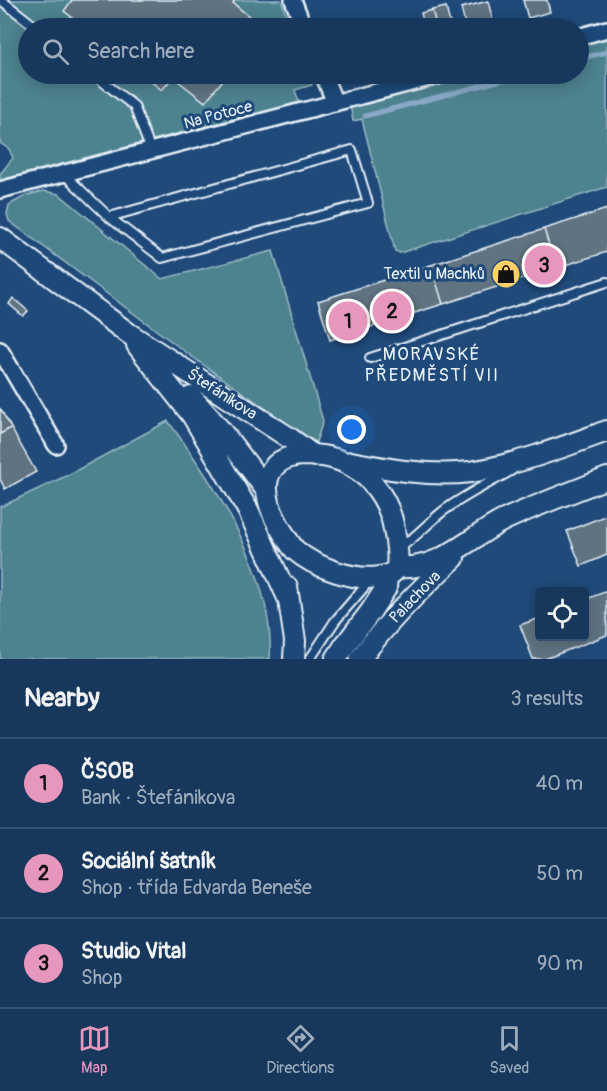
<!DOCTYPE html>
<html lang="en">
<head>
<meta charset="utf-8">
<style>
  body { margin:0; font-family:Pangolin,sans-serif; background:#203f62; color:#f1f3f6 }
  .controls { position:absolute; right:18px; bottom:18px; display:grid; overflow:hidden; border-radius:6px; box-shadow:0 3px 15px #0003 }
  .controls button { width:54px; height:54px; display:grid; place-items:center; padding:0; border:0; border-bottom:2px solid #365272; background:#17385c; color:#f1f3f6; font:30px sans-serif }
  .you { position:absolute; left:352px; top:430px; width:21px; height:21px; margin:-15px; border:4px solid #fff; border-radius:50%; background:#1a73e8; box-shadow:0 0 0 9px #1a73e833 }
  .badge { display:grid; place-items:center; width:39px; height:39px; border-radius:50%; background:#e797bd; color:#111; font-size:20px; font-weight:700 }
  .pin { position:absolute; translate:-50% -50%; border:3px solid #fff; box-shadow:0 2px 6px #0006 }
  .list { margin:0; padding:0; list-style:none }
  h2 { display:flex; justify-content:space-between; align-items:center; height:78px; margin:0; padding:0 24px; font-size:26px }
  h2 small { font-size:20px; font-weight:400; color:#9eacbb }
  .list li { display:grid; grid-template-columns:39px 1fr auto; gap:18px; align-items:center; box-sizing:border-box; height:90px; padding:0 24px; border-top:2px solid #365272 }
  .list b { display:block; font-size:22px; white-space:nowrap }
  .list p { margin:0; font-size:20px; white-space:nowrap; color:#9eacbb }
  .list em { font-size:20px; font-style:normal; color:#9eacbb }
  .icon { flex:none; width:33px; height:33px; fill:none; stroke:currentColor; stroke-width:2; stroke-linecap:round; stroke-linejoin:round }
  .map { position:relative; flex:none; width:607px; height:659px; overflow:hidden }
  .search { position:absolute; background:#17385c; box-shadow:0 3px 15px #0003; left:18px; right:18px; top:18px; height:66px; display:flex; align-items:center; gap:15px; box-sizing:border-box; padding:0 21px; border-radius:33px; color:#9eacbb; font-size:22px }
  .sheet { height:348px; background:#17385c }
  nav { display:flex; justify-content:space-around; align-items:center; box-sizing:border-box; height:84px; border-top:2px solid #365272; background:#17385c; font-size:16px; color:#9eacbb }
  nav a { display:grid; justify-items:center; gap:3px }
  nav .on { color:#e797bd }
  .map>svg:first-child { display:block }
</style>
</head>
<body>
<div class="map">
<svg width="607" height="659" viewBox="0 0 607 659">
  <rect width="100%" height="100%" fill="#1f4a7a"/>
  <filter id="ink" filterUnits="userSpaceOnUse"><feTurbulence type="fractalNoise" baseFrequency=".0167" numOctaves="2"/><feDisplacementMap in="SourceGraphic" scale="12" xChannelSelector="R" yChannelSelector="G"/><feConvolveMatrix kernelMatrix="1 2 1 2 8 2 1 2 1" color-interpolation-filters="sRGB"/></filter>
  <g filter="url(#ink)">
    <path fill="#4d828f" stroke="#9abac4" stroke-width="1.5" d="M 0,0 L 281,0 L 291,28 L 28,28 L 28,74 L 308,74 L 312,85 L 295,90 L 299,102 L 0,180 L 0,174 L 13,158 L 9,149 L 0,143 Z
      M 607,38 L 607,187 L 400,253 L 395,251 L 362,119 L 353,121 L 350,104 L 469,74 L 578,74 L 579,46 Z
      M 44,191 L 59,194 L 162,279 L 273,251 L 323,421 L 316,442 L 303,435 L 191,356 L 9,221 L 7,214 L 9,205 L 27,195 Z
      M 168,421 C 216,486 275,575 270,659 L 0,659 L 0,507 L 68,475 Z"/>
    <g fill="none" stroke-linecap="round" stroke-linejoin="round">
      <path stroke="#89a9c7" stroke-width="5" d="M 578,59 L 607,52
        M 365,116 L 525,74"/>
    </g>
    <path fill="#607381" stroke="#e8f1f8" stroke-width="1.5" d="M 72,0 L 235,0 L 233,3 L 263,28 L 86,28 L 64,11 Z
      M 523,0 L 547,0 L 550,12 L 528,18 Z
      M 488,1 L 493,21 L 488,23 L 489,28 L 466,28 L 461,8 Z
      M 446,7 L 451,28 L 437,28 L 432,10 Z
      M 432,10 L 437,28 L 425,28 L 421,13 Z
      M 75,20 L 86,28 L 69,28 Z
      M 412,21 L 414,28 L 389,28 L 389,27 Z
      M 141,74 L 228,74 L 205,102 L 173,77 L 162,90 Z
      M 607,209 L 607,252 L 556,268 L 544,229 Z
      M 544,229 L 556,268 L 443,304 L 431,265 Z
      M 431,265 L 443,304 L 330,340 L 318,301 Z
      M 13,298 L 28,311 L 23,316 L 9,304 Z
      M 0,408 L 11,428 L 0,434 Z
      M 11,428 L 36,472 L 5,489 L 0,479 L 0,434 Z
      M 607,515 L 607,555 L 581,566 L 567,531 Z
      M 607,591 L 607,635 L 545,659 L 533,659 L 520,625 L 540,618 L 540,636 L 584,636 L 584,600 Z"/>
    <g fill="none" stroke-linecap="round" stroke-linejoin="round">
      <g stroke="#e8f1f8" stroke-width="12">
        <path id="service" d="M 1,0 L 37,28
          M 93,74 L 134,106 L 151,151
          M 64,174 L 109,217 L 162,258 L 368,203 L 352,150 L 109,217
          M 370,358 L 607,282
          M 398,549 C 414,539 427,524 442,512 C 463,496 487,484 511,471
          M 310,659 L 335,621 L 367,584 L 369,580"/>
      </g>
      <g stroke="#e8f1f8" stroke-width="20">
        <path id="minor" d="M 293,0 L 304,28
          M 578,37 L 607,29
          M 323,74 L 335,103
          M 0,190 L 445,74
          M 0,350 L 56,445"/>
      </g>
      <g stroke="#e8f1f8" stroke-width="24">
        <path id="tertiary" d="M 0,238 L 128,333 L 291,439 L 314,456
          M 137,345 L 192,415 L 229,478 L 248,510 L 289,600
          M 191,397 C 219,426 243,459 267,491
          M 301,455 C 310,455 319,455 328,457 C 364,465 388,495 394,529 C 396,541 399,554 397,566 C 395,574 387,576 379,577 C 354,581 314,567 295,550 C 290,545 286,537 282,531 C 264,502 254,460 301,455 Z
          M 351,462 C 388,469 432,477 470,472 C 516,465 563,447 607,431
          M 397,567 C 440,571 468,538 504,520 C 538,504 573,492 607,478
          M 287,587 L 295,641 L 294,659
          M 336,659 L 345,645 L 371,611 L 386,588 L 387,576
          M 360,659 C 387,622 420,589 454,558"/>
      </g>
      <use href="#service" stroke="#1f4a7a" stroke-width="8"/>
      <use href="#minor" stroke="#1f4a7a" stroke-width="15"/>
      <use href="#tertiary" stroke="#1f4a7a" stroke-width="20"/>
    </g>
  </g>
  <defs>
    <g id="shop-disc" transform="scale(1.5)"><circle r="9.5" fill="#ffd166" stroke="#1f4a7a"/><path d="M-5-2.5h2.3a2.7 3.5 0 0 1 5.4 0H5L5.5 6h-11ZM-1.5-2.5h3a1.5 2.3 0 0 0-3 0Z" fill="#111"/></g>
  </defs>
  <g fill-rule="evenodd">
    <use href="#shop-disc" x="506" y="274"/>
  </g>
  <g text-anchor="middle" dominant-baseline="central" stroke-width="6" stroke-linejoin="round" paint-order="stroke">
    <g font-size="16" fill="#e8f1f8" stroke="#1f4a7a">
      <text transform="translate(218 115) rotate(-15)">Na Potoce</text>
      <text transform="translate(222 394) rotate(33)">Štefánikova</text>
      <text transform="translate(415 597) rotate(-46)">Palachova</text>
    </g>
    <g font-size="16" fill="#e8f1f8" stroke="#1f4a7a" text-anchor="end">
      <text x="485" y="274">Textil u Machků</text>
    </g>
    <g font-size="18" letter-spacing="1.5" fill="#e8f1f8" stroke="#1f4a7a">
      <text x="432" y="354">MORAVSKÉ<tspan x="432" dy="21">PŘEDMĚSTÍ VII</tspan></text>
    </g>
  </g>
</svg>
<div class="controls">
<button><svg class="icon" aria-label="locate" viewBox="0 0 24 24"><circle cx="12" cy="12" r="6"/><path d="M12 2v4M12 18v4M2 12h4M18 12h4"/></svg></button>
</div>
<div class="you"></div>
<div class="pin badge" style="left:348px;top:321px">1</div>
<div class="pin badge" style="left:392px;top:311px">2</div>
<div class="pin badge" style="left:544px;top:265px">3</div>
<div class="search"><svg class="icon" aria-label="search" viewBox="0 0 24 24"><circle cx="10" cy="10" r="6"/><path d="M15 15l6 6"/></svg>Search here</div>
</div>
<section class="sheet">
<h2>Nearby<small>3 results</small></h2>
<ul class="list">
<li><span class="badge">1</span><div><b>ČSOB</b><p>Bank · Štefánikova</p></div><em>40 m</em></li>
<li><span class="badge">2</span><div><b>Sociální šatník</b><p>Shop · třída Edvarda Beneše</p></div><em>50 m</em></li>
<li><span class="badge">3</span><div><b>Studio Vital</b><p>Shop</p></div><em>90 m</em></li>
</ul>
</section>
<nav>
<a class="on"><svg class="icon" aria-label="map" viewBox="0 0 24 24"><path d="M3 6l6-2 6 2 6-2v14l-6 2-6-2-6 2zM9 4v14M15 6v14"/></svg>Map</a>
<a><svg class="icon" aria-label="directions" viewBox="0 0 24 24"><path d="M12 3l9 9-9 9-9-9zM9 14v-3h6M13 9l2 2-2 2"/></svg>Directions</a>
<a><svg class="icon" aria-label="saved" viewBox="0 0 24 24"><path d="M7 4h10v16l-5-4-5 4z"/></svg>Saved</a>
</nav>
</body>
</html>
